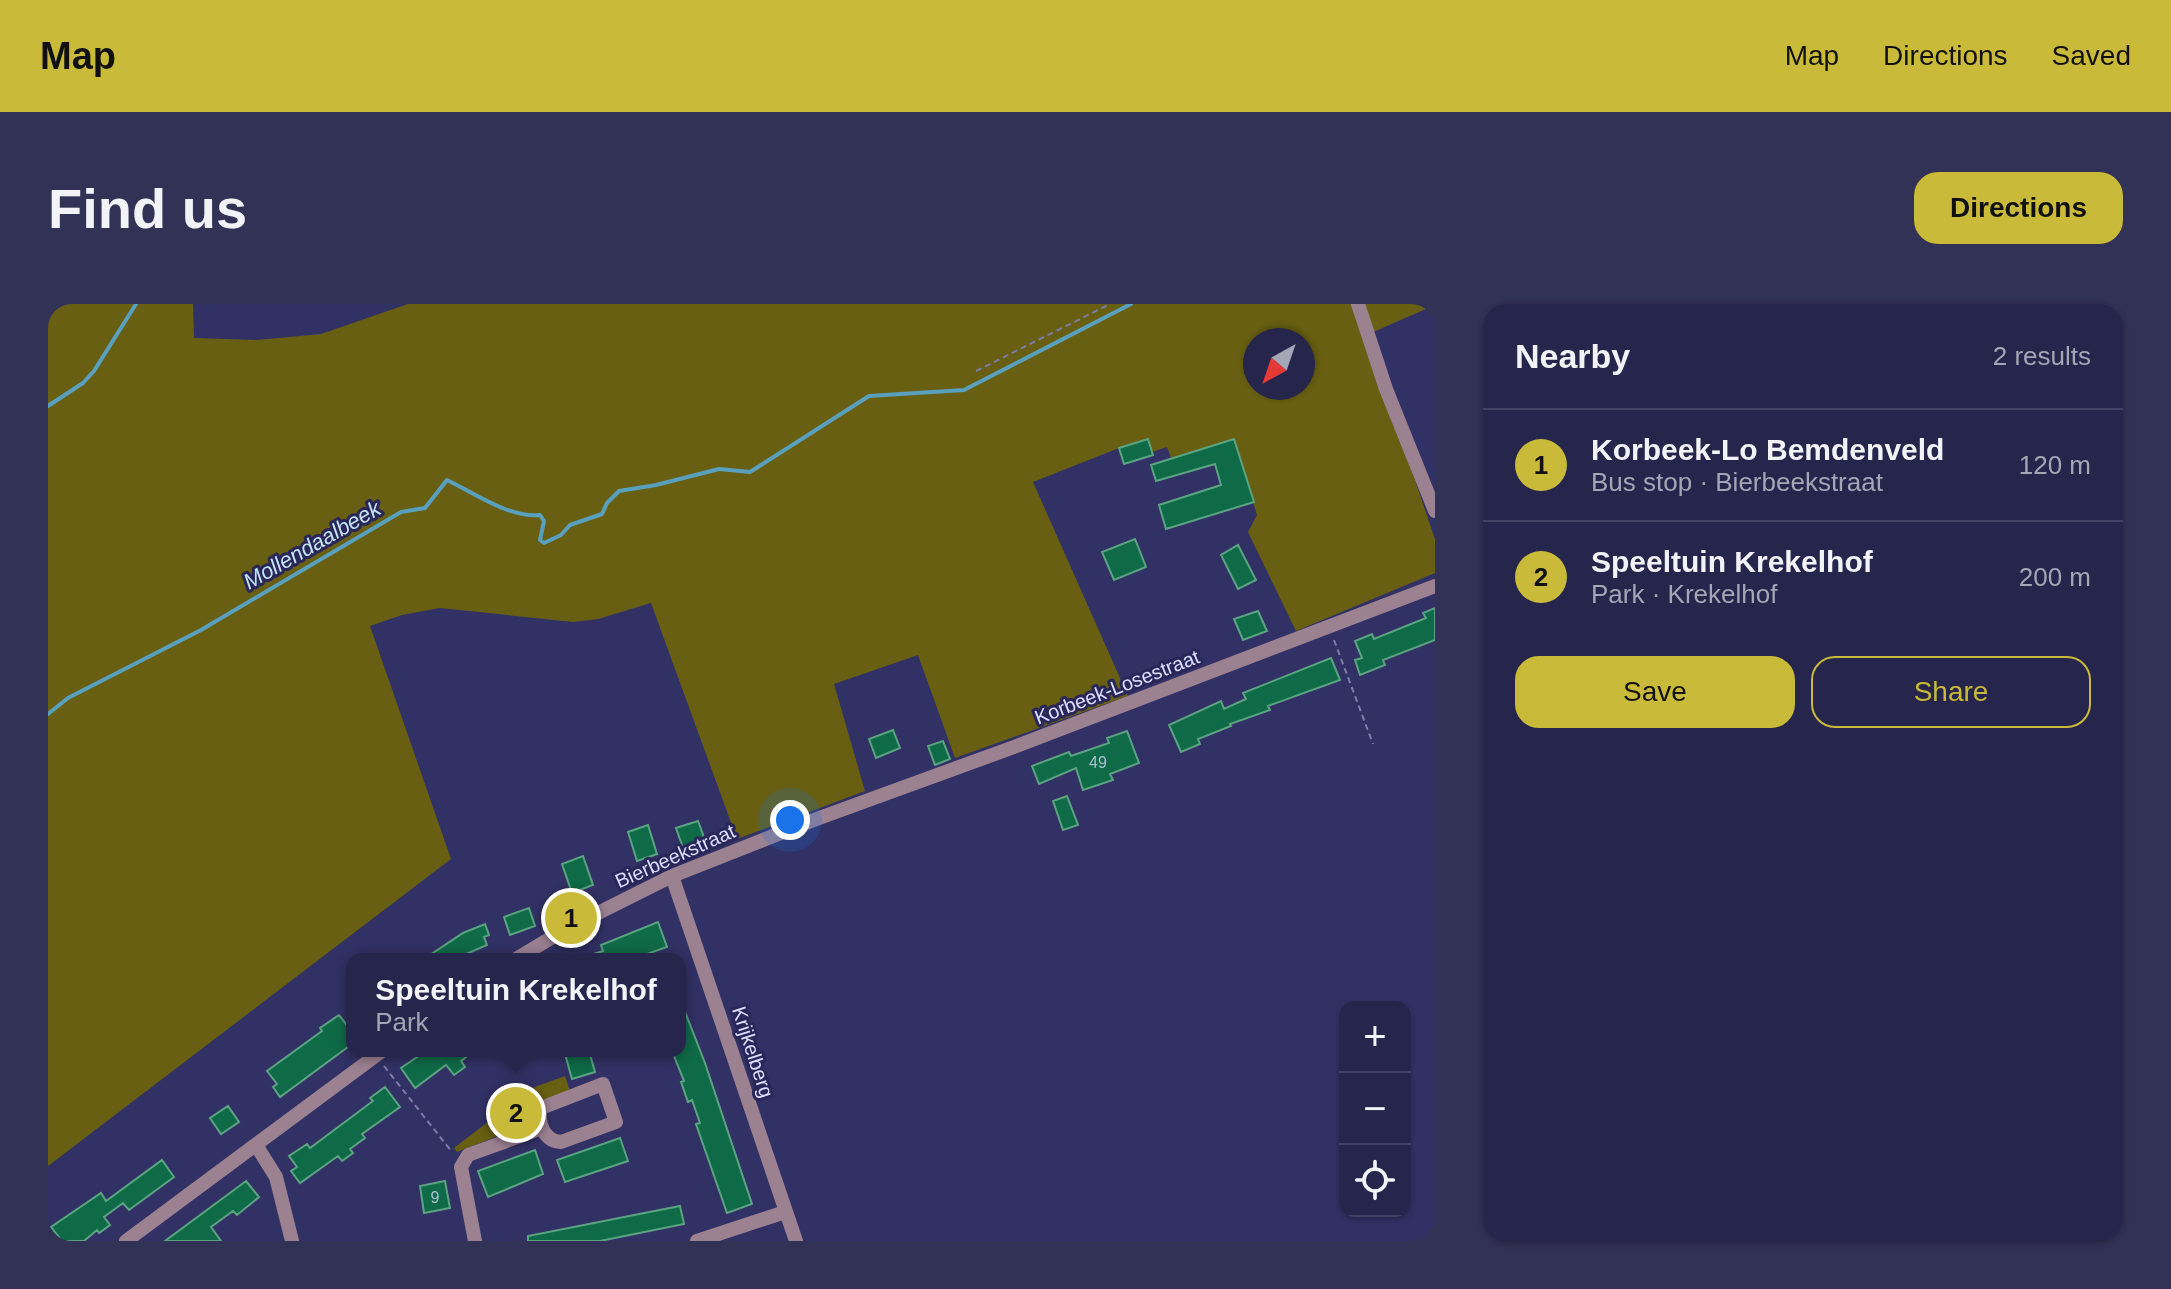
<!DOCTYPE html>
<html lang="en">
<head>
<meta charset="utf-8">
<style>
  body { margin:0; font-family:Helvetica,sans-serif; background:#323156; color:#f1f3f6 }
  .controls { position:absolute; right:24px; bottom:24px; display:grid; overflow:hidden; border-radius:16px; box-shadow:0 2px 6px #0004 }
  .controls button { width:72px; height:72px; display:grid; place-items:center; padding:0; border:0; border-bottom:2px solid #424264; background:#26254c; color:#f1f3f6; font:40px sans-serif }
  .compass { position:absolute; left:1195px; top:24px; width:72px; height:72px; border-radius:50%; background:#26254c; box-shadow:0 2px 6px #0004; rotate:220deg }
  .you { position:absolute; left:742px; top:516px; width:28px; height:28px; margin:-20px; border:6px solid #fff; border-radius:50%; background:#1a73e8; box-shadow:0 0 0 12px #1a73e833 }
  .badge { display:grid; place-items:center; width:52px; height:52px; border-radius:50%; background:#caba39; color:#111; font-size:26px; font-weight:700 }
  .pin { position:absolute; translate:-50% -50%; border:4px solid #fff; box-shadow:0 2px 8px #0006 }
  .popup { position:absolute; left:298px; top:649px; width:340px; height:104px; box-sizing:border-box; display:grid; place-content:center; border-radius:16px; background:#26254c; filter:drop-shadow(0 2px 6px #0005); font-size:26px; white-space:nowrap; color:#a4a5b5 }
  .popup b { font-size:30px; color:#f1f3f6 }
  .popup::after { content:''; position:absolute; left:50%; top:100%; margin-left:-16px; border:16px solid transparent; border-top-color:#26254c }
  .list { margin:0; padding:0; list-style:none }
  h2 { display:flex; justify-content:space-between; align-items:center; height:104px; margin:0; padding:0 32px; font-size:34px }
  h2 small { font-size:26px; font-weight:400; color:#a4a5b5 }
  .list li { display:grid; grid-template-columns:52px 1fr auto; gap:24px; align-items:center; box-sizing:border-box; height:112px; padding:0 32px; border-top:2px solid #424264 }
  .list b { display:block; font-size:30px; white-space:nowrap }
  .list p { margin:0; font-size:26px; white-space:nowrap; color:#a4a5b5 }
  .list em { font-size:26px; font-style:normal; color:#a4a5b5 }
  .actions { display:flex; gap:16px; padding:24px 32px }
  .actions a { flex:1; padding:18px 0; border:2px solid #caba39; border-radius:24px; text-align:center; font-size:28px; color:#caba39 }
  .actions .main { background:#caba39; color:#111 }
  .icon { flex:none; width:44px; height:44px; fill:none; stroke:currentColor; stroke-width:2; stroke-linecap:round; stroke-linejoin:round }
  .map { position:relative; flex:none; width:1387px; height:937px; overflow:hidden; border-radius:24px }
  header { display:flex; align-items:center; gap:48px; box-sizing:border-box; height:112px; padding:0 40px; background:#caba39; color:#111 }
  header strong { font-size:38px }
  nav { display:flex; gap:44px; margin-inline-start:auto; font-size:28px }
  .intro { display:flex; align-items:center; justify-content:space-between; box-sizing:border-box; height:192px; padding:0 48px }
  h1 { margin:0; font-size:56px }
  .button { padding:20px 36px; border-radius:24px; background:#caba39; color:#111; font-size:28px; font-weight:700 }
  main { display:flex; gap:48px; padding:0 48px }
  aside { flex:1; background:#26254c; border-radius:24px; box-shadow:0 2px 6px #0004 }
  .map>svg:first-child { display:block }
</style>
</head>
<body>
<header>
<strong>Map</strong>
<nav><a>Map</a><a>Directions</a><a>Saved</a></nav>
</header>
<div class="intro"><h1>Find us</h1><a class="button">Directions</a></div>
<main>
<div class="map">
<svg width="1387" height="937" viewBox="0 0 1387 937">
  <rect width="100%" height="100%" fill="#323165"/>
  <path fill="#685f12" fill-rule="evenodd" d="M 0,0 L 145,0 L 146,34 L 209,36 L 273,30 L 360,0 L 1307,0 L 1387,235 L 1387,269 L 1248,327 L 1200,228 L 1209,211 L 1186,135 L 1123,154 L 1119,143 L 1104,148 L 1071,144 L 985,178 L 1080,392 L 907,454 L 870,351 L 786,380 L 817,487 L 689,535 L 603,299 L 550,315 L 525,318 L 392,304 L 354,311 L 322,322 L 403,555 L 0,862 ZM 1207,36 L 1255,36 L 1255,84 L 1207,84 Z
    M 1313,0 L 1387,0 L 1387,1 L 1323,29 Z
    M 517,772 L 522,787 L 483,802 L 487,817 L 409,848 L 406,844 L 484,784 Z"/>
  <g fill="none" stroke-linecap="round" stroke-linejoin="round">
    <path stroke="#58a0bd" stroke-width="4" d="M 0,102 L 35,79 L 46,67 L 88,0
      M 0,410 L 20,394 L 153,326 L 353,208 L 377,204 L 399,176 C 426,189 461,214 492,211 L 496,217 L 492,236 L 496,239 L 513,231 L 522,221 L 554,210 L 559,199 L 571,187 L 608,181 L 671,165 L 702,168 L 821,92 L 916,86 L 1083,0"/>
  </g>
  <path fill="#0f6a48" stroke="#5ba381" stroke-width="2" d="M 1100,135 L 1105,151 L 1076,160 L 1071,144 Z
    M 1186,135 L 1206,198 L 1118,225 L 1111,201 L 1173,181 L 1167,160 L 1108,177 L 1103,161 Z
    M 1087,235 L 1098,263 L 1066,276 L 1054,248 Z
    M 1190,241 L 1208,276 L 1190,285 L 1173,251 Z
    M 1387,304 L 1387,336 L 1335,356 L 1337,361 L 1312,371 L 1307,356 L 1314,354 L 1307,337 L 1324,330 L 1326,335 L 1378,314 L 1375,309 Z
    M 1210,307 L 1219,327 L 1195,336 L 1186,315 Z
    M 1283,354 L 1292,376 L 1220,402 L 1222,406 L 1182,420 L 1183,422 L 1150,435 L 1152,440 L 1133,448 L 1121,421 L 1173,397 L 1176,405 L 1198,395 L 1195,389 Z
    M 845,426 L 852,444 L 828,454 L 821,435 Z
    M 1079,427 L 1091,459 L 1062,470 L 1065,476 L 1035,486 L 1028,464 L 991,480 L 984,462 L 1021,448 L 1023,452 L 1061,439 L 1059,434 Z
    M 895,437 L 902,455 L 887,461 L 880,442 Z
    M 1019,492 L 1030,521 L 1015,526 L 1005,497 Z
    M 650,517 L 657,536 L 635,544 L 628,524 Z
    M 600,521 L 609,550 L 589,557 L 580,528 Z
    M 535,552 L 545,581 L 524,589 L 514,560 Z
    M 481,604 L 487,622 L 462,631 L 456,613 Z
    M 610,618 L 619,643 L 585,655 L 536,655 L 536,653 L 555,647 L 553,641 Z
    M 437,620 L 441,631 L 436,633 L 439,641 L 418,650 L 421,655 L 376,655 L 415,629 Z
    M 632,695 L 657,759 L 704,900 L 679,909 L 648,820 L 652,819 L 644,796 L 640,798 L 633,778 L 636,777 L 624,747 L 632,747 Z
    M 291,711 L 304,728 L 304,740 L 232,793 L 225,783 L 229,780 L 219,767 L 274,727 L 272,724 Z
    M 378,747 L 426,747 L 413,757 L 417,763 L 406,771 L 398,761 L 367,784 L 353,764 Z
    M 528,747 L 541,747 L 547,768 L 524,775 L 517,750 Z
    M 337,783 L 352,803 L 314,830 L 317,834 L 302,845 L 305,849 L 294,857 L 290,852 L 252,879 L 243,867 L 249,863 L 241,852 L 259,840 L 262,844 L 325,797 L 322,794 Z
    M 180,802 L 191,818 L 173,830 L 162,814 Z
    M 572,834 L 580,857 L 517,878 L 509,856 Z
    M 487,846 L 495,870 L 440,893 L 430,867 Z
    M 114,856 L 126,873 L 81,906 L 75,899 L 56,913 L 62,921 L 51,929 L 49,926 L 36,937 L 14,937 L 3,923 L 53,889 L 58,897 Z
    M 198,877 L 211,893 L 189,911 L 185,907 L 163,923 L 173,937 L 117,937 Z
    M 397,877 L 402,904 L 376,909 L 372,882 Z
    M 632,902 L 636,920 L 552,937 L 480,937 L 480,932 Z"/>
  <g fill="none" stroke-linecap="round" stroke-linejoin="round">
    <path stroke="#7c7ca8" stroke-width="2" stroke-dasharray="6 4" stroke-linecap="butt" d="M 928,67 L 1062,0
      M 1286,336 L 1325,440
      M 336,762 L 404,848"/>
    <path stroke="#9c8191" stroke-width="14" d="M 1310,0 L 1338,85 L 1387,207
      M 624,572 L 748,937
      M 468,655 L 518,625 L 624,572 L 763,517 L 966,443 L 1387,282
      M 555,780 L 568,818 L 513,838 C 496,837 489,819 493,804 Z
      M 208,841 L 228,873 L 244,937
      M 78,937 L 334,747
      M 427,937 L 413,863 L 420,851 L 494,824
      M 649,937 L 737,908"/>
  </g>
  <g text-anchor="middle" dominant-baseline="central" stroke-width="6" stroke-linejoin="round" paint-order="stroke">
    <g font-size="16" fill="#a8c1d0">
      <text x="1050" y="458">49</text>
      <text x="387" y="893">9</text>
    </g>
    <g font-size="20" fill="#dbdefe" stroke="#292659">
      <text transform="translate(1069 383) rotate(-21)">Korbeek-Losestraat</text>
      <text transform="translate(627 552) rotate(-24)">Bierbeekstraat</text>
      <text transform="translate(705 748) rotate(72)">Krijkelberg</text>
    </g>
    <g font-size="22" font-style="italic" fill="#c2e3ef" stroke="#292659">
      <text transform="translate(264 241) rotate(-30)">Mollendaalbeek</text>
    </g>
  </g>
</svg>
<div class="controls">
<button>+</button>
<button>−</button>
<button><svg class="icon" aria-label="locate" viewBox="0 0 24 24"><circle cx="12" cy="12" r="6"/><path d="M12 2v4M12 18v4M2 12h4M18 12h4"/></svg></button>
</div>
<svg class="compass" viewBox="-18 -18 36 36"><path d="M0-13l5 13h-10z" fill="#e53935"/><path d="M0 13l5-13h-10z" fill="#a4a5b5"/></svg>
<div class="you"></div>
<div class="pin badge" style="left:523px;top:614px">1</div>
<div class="pin badge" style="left:468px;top:809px">2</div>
<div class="popup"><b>Speeltuin Krekelhof</b>Park</div>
</div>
<aside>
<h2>Nearby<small>2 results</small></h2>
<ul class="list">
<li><span class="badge">1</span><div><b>Korbeek-Lo Bemdenveld</b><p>Bus stop · Bierbeekstraat</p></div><em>120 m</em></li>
<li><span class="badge">2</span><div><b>Speeltuin Krekelhof</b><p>Park · Krekelhof</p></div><em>200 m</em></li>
</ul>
<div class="actions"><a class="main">Save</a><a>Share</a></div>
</aside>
</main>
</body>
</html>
